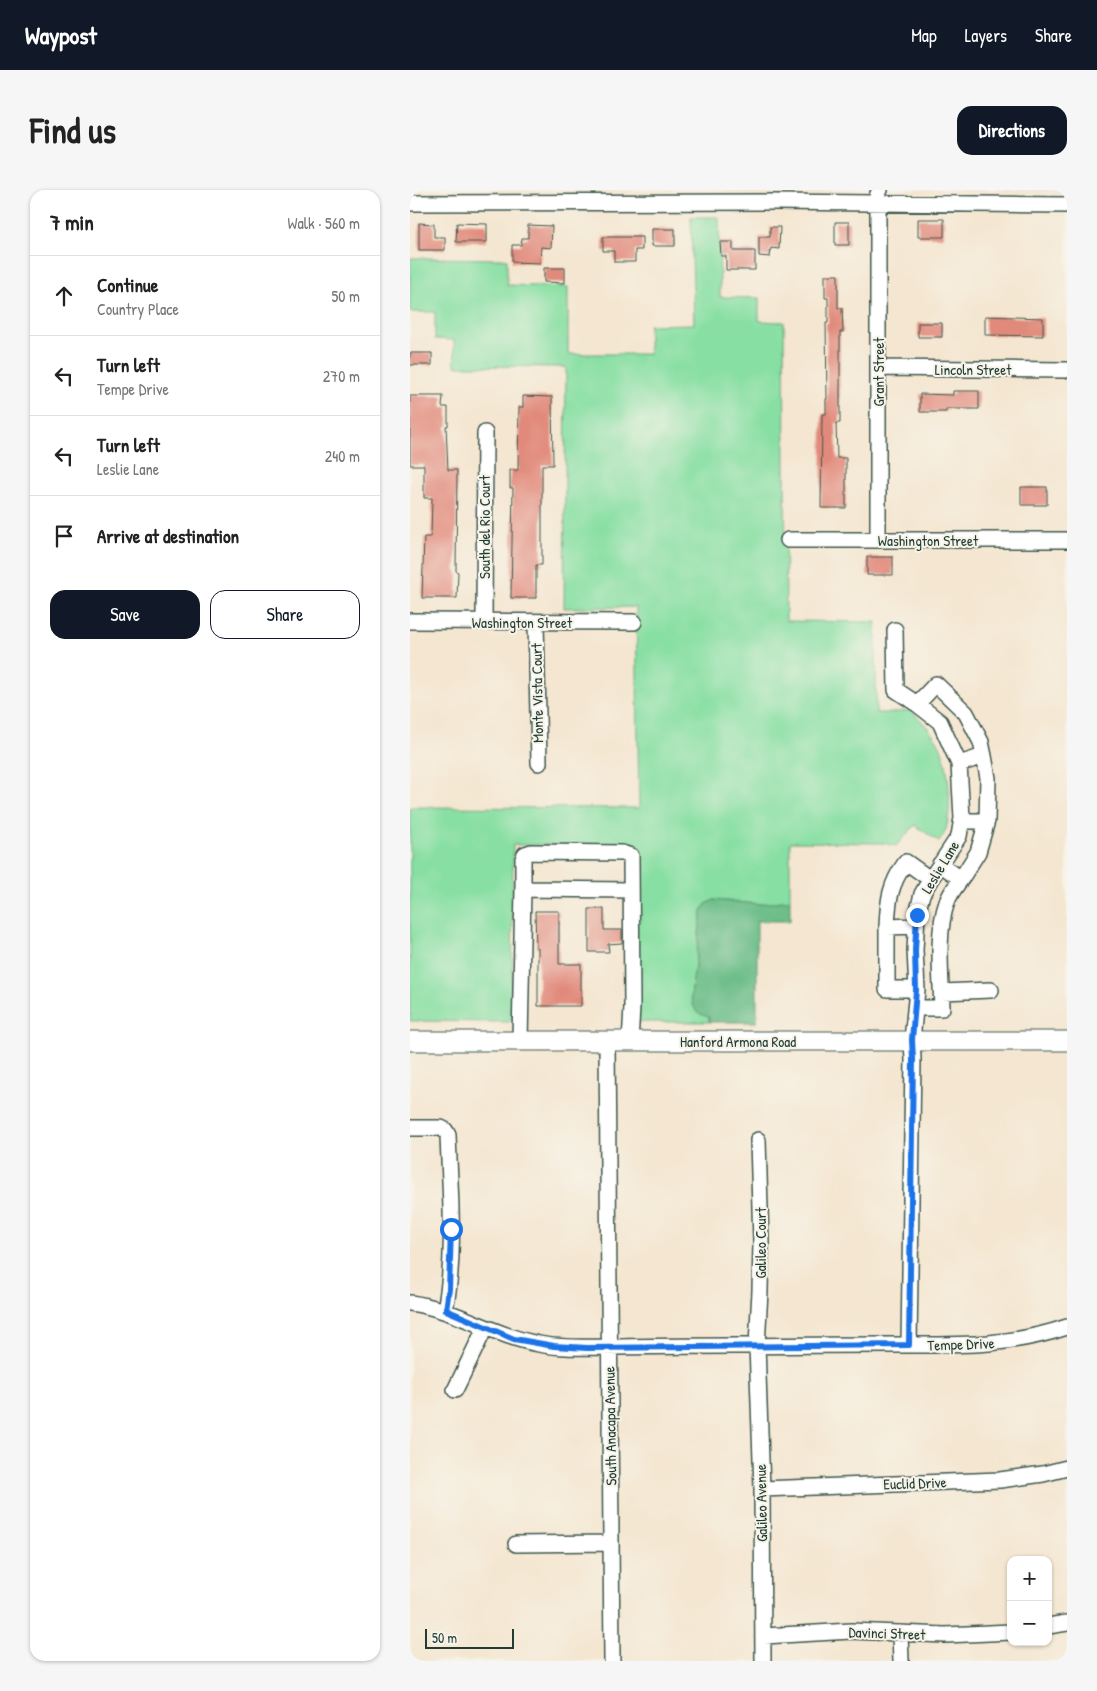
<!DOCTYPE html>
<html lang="en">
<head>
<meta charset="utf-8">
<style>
  body { margin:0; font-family:"Patrick Hand",sans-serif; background:#f6f6f6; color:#222 }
  .controls { position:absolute; right:15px; bottom:15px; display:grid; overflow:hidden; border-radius:10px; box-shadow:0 1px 4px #0004 }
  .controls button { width:45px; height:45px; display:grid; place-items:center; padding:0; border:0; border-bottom:1px solid #e0e0e0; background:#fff; color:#222; font:25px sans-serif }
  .scale { position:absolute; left:15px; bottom:12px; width:89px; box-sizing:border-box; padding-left:5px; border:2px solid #1f3d34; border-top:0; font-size:14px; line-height:18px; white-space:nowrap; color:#1f3d34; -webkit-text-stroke:4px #f7f3e8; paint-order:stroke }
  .stop { position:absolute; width:15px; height:15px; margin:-11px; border:4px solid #1a73e8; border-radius:50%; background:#fff }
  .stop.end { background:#1a73e8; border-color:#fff; box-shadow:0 1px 5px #0008 }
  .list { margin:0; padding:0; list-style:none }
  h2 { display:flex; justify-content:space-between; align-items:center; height:65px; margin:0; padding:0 20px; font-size:21px }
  h2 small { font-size:16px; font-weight:400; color:#767676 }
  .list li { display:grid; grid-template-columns:32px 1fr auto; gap:15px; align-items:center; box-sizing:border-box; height:80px; padding:0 20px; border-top:1px solid #e0e0e0 }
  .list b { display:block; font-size:19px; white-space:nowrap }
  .list p { margin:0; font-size:16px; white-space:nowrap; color:#767676 }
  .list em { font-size:16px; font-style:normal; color:#767676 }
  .actions { display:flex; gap:10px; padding:15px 20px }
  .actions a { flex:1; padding:11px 0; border:1px solid #111827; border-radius:15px; text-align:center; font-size:18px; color:#111827 }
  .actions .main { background:#111827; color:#fff }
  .icon { flex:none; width:28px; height:28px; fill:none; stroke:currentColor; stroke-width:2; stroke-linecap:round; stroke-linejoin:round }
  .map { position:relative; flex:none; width:657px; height:1471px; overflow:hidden; border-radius:15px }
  header { display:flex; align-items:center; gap:30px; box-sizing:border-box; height:70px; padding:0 25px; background:#111827; color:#fff }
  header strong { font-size:24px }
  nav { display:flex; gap:28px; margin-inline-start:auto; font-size:18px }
  .intro { display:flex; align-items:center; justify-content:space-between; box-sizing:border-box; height:120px; padding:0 30px }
  h1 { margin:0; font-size:35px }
  .button { padding:12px 22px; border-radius:15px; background:#111827; color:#fff; font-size:18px; font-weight:700 }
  main { display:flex; gap:30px; padding:0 30px }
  aside { flex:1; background:#fff; border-radius:15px; box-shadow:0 1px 4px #0004 }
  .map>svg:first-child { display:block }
</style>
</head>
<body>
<header>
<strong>Waypost</strong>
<nav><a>Map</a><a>Layers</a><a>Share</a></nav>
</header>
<div class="intro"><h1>Find us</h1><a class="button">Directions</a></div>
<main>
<aside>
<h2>7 min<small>Walk · 560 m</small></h2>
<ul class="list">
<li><svg class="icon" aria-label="ahead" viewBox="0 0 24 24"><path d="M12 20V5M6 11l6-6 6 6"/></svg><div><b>Continue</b><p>Country Place</p></div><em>50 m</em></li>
<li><svg class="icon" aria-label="left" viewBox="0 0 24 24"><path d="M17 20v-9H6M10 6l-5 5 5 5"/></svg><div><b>Turn left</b><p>Tempe Drive</p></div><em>270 m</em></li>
<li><svg class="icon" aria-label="left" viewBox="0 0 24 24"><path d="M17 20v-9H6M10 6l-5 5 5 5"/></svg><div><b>Turn left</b><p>Leslie Lane</p></div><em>240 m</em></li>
<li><svg class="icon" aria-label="arrive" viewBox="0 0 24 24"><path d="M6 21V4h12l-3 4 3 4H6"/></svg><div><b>Arrive at destination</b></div></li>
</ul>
<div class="actions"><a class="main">Save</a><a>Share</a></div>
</aside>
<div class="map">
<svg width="657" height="1471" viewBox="0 0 657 1471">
  <rect width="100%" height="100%" fill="#f7f3e8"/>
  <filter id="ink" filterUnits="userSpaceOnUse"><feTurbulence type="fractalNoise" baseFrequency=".02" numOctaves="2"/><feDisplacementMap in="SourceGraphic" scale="10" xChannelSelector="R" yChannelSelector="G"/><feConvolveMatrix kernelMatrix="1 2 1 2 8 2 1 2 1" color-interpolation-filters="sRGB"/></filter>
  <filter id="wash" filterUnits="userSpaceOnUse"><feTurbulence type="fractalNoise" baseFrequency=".0096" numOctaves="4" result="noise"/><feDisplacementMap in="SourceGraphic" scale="20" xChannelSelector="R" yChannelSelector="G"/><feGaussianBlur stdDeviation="1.12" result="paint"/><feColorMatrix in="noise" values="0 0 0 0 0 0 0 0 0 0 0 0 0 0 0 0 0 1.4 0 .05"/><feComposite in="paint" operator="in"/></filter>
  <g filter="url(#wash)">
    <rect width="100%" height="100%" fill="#f4e6d0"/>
    <path fill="#f5cfdb" d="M 418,0 L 657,0 L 657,1 Z"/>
    <path fill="#87dfa3" stroke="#538e6c" d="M 281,27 L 309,27 L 310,107 L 349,108 L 349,131 L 374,132 L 376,431 L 466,432 L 466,523 L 482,523 L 500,520 C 511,530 521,540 528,552 C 539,571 542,614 537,635 C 536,642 532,647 529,652 L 505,635 L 486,656 L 473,653 L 380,652 L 380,710 L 349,714 L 304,710 L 296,714 L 292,721 L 281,806 L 299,827 L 299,832 L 226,832 L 225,654 L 103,655 L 102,829 L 99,832 L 0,831 L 0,617 L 229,618 L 226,417 L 154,418 L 156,177 L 45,176 L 44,150 L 25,149 L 25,122 L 0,122 L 0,68 L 97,69 L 97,95 L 158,97 L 158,164 L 239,164 L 239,135 L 284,134 Z"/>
    <path fill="#6dbe89" stroke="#467e5e" d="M 304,710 L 349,714 L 380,710 L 380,731 L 347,731 L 347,832 L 299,832 L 299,827 C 286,824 283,819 281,806 L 292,721 L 296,714 Z"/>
    <g id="blocks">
      <path fill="#e18a7c" d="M 508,29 L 534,29 L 534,47 L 508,47 Z
        M 425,32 L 439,32 L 439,55 L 425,55 Z
        M 9,33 L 24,34 L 24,47 L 35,47 L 35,60 L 9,60 Z
        M 47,33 L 77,34 L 77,52 L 46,52 Z
        M 118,35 L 142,36 L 141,58 L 131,57 L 130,73 L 102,72 L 102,55 L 111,55 L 112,48 L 118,48 Z
        M 360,37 L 370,37 L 369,59 L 361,58 L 360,67 L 349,66 L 349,47 L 360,47 Z
        M 242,39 L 265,39 L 265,56 L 242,56 Z
        M 193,47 L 232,47 L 232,60 L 225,60 L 225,72 L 204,72 L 204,61 L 193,61 Z
        M 310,52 L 323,52 L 323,61 L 345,61 L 345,80 L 316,80 L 316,66 L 311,66 Z
        M 134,78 L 155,78 L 155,93 L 134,92 Z
        M 415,85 L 428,85 L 428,118 L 432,118 L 433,142 L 430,142 L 430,233 L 426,233 L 427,268 L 436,268 L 436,318 L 411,318 L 412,224 L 416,224 L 416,209 L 417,209 L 416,133 L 418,133 L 418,108 L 415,108 Z
        M 575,126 L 633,128 L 633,146 L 575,145 Z
        M 508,133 L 532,133 L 532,147 L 508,147 Z
        M 0,163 L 22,163 L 22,175 L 0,175 Z
        M 543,201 L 569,201 L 569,219 L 536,219 L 536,222 L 510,222 L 510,204 L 543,205 Z
        M 0,206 L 33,206 L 32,217 L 38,217 L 38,236 L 36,236 L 38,280 L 47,280 L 46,381 L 48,382 L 47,408 L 12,408 L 14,347 L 21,347 L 22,308 L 14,308 L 14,275 L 0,275 Z
        M 113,206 L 142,207 L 143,275 L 132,275 L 132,375 L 126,375 L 126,408 L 101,408 L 103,298 L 100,298 L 100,280 L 108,280 L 109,217 L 113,217 Z
        M 611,297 L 637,297 L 637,315 L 611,315 Z
        M 457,367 L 483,367 L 483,385 L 457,385 Z
        M 179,719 L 194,719 L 194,740 L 212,740 L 212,753 L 198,754 L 199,762 L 179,762 Z
        M 125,721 L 149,721 L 149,774 L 171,774 L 171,816 L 128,816 L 128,758 L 126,758 Z"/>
    </g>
  </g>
  <g filter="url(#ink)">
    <use href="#blocks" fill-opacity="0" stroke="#3f564b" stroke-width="1"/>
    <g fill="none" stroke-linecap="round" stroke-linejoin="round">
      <g stroke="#3f564b" stroke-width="18">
        <path id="minor" d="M 0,13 L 362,12 L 657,15
          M 469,178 L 657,180
          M 378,350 L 657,350
          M 468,350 L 468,21 C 466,14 465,7 470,0
          M 0,431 L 224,432
          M 74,431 L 75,243
          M 126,432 L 129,573
          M 485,440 L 486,500 L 507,514 L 530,532 L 549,574 L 552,628 L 549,646 L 520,690 L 512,704 L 507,725 L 505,760 L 507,800 L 502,850 L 503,869 L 499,1155
          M 507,514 L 526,494 L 556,523 L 571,552 L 574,566 L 549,574
          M 552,631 L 577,631 L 578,588 L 574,566
          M 530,674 L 551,689 L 568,662 L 577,631
          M 113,699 L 113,669 L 115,664 L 121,662 L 212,663 L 221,666 L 222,817 L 220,852
          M 506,736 L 477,737 C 478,710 480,694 496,672 L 520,689
          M 477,737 L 477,799 L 507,799
          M 532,802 L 581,800
          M 505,818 L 532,818 C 531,786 526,742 537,712 C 540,703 546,696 551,689
          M 110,851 L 113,699 L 221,700
          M 197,852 L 202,1471
          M 0,938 L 31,938 L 35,940 L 38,945 C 40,1003 46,1064 35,1120
          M 348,950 L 351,1052 L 350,1101 L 347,1155 L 352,1299 L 353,1471
          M 0,1113 C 46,1119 84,1146 129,1154 C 155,1159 182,1157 209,1157 C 248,1156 287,1156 326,1156 C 379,1155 432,1155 485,1155 C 546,1155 598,1157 657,1137
          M 45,1200 L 75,1138
          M 352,1299 L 590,1290 L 633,1284 L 657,1278
          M 106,1354 L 201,1353
          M 638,1436 L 657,1433
          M 490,1443 L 491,1471
          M 354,1446 L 441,1441 L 535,1445 L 601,1442"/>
      </g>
      <g stroke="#3f564b" stroke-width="21">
        <path id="major" d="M 0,851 L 657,851"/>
      </g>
      <use href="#minor" stroke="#fff" stroke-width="15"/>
      <use href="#major" stroke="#fff" stroke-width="19"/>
    </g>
  </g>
  <g fill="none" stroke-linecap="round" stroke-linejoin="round" filter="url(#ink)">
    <path stroke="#1a73e8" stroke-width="6" d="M 41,1039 L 39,1099 L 36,1120 L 104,1149 L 144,1156 L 177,1158 L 499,1155 L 503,869 L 502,850 L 506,800 L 505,760 L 507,725"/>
  </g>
  <g text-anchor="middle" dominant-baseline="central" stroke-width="4" stroke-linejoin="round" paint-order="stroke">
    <g font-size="15" fill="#1f3d34" stroke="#f7f3e8">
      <text x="563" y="179">Lincoln Street</text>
      <text transform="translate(468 182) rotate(-90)">Grant Street</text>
      <text transform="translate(74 337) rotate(-90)">South del Rio Court</text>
      <text x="518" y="350">Washington Street</text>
      <text x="112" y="432">Washington Street</text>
      <text transform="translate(127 503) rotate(-91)">Monte Vista Court</text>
      <text transform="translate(530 677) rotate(-59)">Leslie Lane</text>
      <text x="328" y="851">Hanford Armona Road</text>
      <text transform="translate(350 1053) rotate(-90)">Galileo Court</text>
      <text transform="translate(551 1154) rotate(-2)">Tempe Drive</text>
      <text transform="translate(200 1236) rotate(-91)">South Anacapa Avenue</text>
      <text transform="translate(505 1293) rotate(-2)">Euclid Drive</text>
      <text transform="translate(351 1313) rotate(-91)">Galileo Avenue</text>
      <text transform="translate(477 1443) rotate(2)">Davinci Street</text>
    </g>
  </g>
</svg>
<div class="controls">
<button>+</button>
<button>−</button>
</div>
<div class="scale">50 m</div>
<div class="stop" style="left:41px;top:1039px"></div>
<div class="stop end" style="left:507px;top:725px"></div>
</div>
</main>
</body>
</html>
